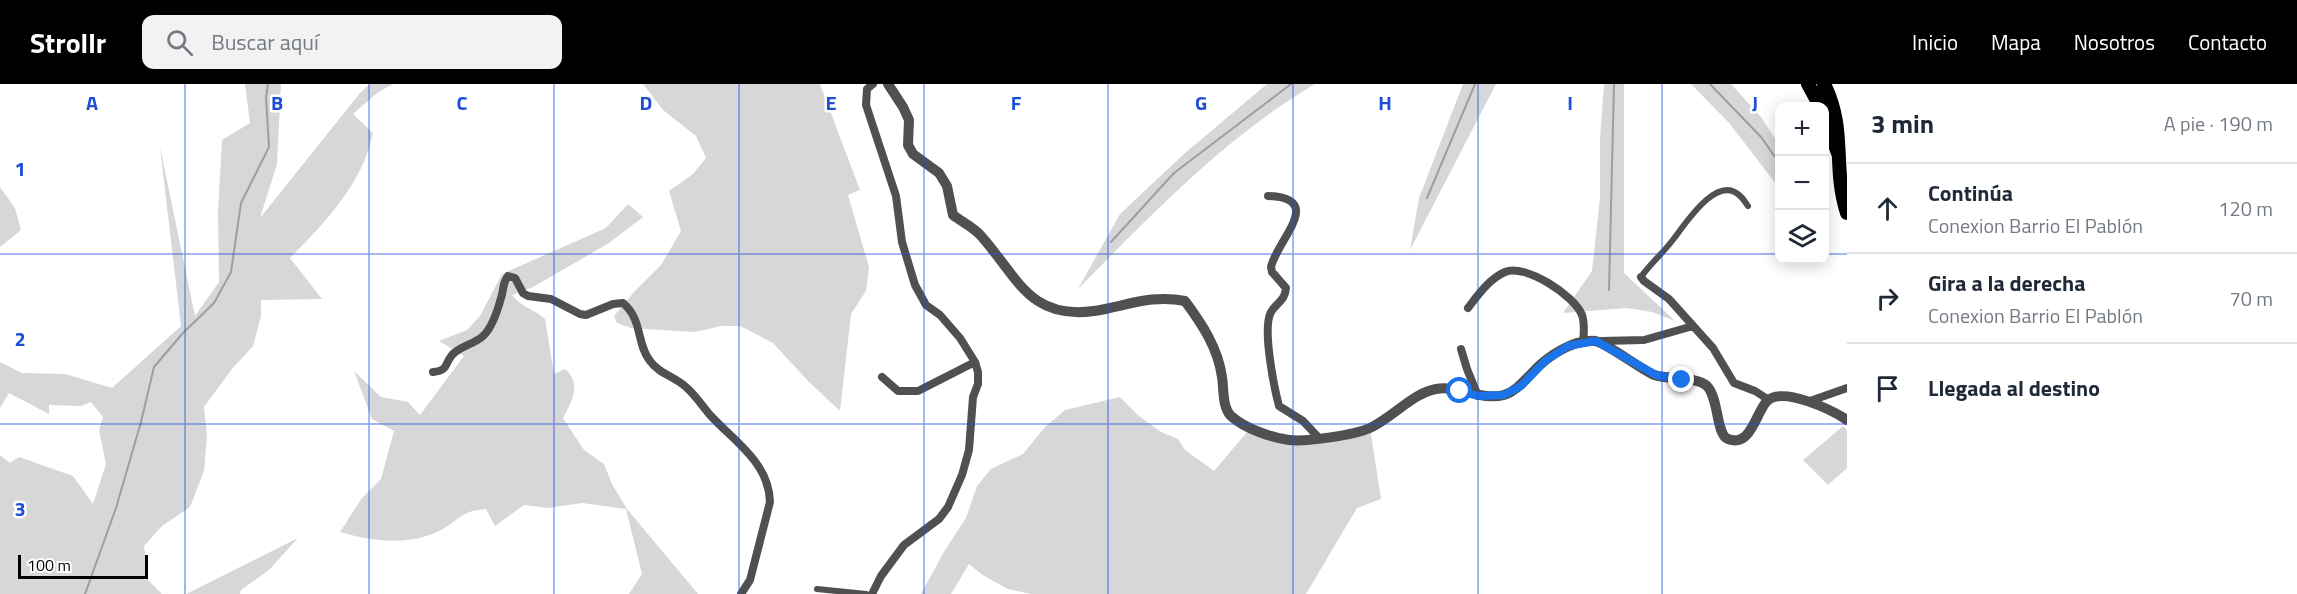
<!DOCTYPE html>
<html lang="es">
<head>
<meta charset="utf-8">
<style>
  body { margin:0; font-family:"Titillium Web",sans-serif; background:#f2f2f3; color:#1f2937 }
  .controls { position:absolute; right:18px; top:18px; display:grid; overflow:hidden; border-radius:12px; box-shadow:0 3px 15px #0003 }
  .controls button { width:54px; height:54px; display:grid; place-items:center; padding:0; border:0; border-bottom:2px solid #e0e1e3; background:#fff; color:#1f2937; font:30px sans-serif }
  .scale { position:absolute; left:18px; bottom:15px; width:130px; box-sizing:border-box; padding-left:6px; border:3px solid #000; border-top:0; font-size:16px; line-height:21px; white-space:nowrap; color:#000; -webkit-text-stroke:4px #fff; paint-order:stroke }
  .stop { position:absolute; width:18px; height:18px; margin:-14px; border:4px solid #1a73e8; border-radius:50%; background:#fff }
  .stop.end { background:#1a73e8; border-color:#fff; box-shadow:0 2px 6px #0008 }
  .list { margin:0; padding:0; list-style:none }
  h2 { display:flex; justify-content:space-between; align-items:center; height:78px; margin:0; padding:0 24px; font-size:26px }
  h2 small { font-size:20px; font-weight:400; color:#747a83 }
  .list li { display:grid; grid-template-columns:39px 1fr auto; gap:18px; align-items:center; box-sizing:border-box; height:90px; padding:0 24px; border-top:2px solid #e0e1e3 }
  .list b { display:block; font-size:22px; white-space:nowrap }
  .list p { margin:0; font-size:20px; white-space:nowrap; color:#747a83 }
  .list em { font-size:20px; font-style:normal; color:#747a83 }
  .icon { flex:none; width:33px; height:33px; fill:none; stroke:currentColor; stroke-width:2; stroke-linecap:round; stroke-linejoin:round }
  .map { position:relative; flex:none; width:1847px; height:510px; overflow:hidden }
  header { display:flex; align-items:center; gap:36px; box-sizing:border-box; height:84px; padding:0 30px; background:#000; color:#fff }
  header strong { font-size:28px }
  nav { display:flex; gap:33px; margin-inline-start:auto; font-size:21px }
  .search { width:420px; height:54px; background:#f2f2f3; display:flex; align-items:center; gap:15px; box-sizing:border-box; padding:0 21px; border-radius:12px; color:#747a83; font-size:22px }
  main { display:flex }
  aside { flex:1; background:#fff }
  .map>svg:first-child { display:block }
</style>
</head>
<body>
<header>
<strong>Strollr</strong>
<div class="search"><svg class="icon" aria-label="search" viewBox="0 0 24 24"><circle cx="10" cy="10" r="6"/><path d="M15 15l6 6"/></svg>Buscar aquí</div>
<nav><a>Inicio</a><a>Mapa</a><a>Nosotros</a><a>Contacto</a></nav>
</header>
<main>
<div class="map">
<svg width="1847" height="510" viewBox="0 0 1847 510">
  <rect width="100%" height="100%" fill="#fff"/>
  <path fill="#d7d7d7" d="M 245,0 L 281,0 L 277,80 L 260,134 L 360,9 L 370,0 L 393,0 L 377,9 L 353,30 L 373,49 C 362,101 326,137 290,174 L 322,215 L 261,216 L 261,232 L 253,262 L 232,285 L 204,323 L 207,351 L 204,387 L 190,423 L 162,442 L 144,462 L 148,496 L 162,510 L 0,510 L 0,371 L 10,379 L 19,373 L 73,392 L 93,420 L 106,380 L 99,346 L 103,333 L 91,318 L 81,322 L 49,321 L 49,330 L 9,309 L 0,324 L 0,278 L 22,289 L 65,290 L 112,304 L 181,242 L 160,63 L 195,232 L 219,198 L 218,128 L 222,56 L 250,39 Z
    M 643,0 L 820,0 L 860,106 L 848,111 L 869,183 L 866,207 L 851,230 L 840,327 L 808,297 L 773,259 L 740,242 L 721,242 L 695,248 L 631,244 L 617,239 L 614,232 L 633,209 L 661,181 L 681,147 L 669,107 L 693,90 L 706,74 L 696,52 L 663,26 Z
    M 1267,0 L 1315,0 C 1225,53 1151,131 1078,205 L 1120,130 L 1185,69 Z
    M 1463,0 L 1496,0 L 1410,166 L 1419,114 Z
    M 1604,0 L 1624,0 L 1624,189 L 1675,237 L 1652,228 L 1627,224 L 1563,229 L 1592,187 L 1600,114 L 1600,54 Z
    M 1691,0 L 1731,0 L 1761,33 L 1779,61 L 1779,104 L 1730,40 Z
    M 0,103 L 15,124 L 21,146 L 0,163 Z
    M 628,120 L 643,133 L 609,159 L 533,203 L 512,211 C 521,223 534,225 545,235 L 554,290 L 565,285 C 582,300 572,317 563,334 L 584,366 L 604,380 L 612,400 L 627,425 L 698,510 L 629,510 L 642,490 L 626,425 L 582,419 L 548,424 L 524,421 L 495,442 L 486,425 C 458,427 459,438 437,448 C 406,462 371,457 340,448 L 362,414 L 381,395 L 394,347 L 372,335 L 354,287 L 381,313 L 408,318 L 420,331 L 464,272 L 439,257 L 467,246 L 480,232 L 502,190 L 606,144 Z
    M 1120,313 L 1139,332 L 1161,348 L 1178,355 L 1185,366 L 1214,387 L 1247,348 L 1291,359 L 1370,344 L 1381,415 L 1357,424 L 1306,510 L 1031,510 L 1008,505 L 984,492 L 969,480 L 951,510 L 921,510 L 945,466 L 966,434 L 977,402 L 991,385 L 1023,370 L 1045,343 L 1065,326 Z
    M 1843,342 L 1847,346 L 1847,384 L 1828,401 L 1803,376 Z
    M 298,454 L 269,486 L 241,506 L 240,510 L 186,510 Z"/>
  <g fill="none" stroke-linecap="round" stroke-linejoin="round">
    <path stroke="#9e9e9e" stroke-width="2" d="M 1710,0 L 1761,53 L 1780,80
      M 1427,114 L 1475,0
      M 1111,158 L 1174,89 L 1291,0
      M 1609,206 L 1614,0
      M 85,510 L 116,424 L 141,338 L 154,283 L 183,249 L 214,219 L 231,188 L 241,119 L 269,63 L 266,13 L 268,0"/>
    <path stroke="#505050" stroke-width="6" d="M 1641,193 C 1650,180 1662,170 1672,157 C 1684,142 1716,90 1739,111 C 1743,114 1745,118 1748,122
      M 817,505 L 866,510"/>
    <path stroke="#505050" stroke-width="8" d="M 1268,112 C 1326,114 1277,156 1271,183 L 1272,188 L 1286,204 C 1285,217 1277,218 1271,228 C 1262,244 1274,303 1279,322 L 1303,337 L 1319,354
      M 1641,193 L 1644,197 L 1669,215 L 1713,264 L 1734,299 L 1755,307 L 1769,316
      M 1468,224 C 1478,211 1489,195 1505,188 C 1525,179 1575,212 1582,231 C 1585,240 1584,250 1583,259
      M 1601,257 L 1644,256 L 1693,242
      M 1461,265 L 1467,285 L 1478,312
      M 433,288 C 449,286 444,281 452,271 C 460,262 475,260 483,252 C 492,244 498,225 501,214 C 504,206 502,199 508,192 L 515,194 L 523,209 L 528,212 L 551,215 L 580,230 L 586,231 L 613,220 L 623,219 C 643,236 636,259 650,277 C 659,290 676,293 687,304 C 696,312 703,323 711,332 C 735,358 769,379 770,418 L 750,496 L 741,510
      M 882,293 L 898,307 L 918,307 L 975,278
      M 1810,317 L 1847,304
      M 872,510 L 881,492 L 904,461 L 939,435 L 948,423 L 962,391 L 969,366 L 973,313 L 978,300 L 978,288 L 975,278 L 960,254 L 940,231 L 926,221 L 915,201 L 902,158 L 896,112 L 866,21 L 867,5 L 873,0"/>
    <path stroke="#505050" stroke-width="10" d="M 888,0 L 903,23 L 909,36 L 908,61 L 913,70 L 939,89 L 947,102 L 953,131 C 962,138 975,144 982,153 C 1018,194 1030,236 1094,227 C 1126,222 1152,210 1185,217 C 1202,240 1218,264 1222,293 C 1224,305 1222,323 1231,332 C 1244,344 1272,354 1289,356 C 1307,358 1354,351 1370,344 C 1392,334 1413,309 1436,305 C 1459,301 1481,317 1504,311 C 1516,307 1523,298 1532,289 C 1546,273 1573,255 1595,257 C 1607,259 1640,285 1654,291 C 1669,296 1696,292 1707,302 C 1719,314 1716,351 1728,355 C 1751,364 1756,328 1767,317 C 1783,302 1832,326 1847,336"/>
    <path stroke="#000" stroke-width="14" d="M 1808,0 L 1820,22
      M 1824,0 C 1847,46 1832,83 1847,129
      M 1824,31 L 1838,69"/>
  </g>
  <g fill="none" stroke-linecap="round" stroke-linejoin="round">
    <path stroke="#1a73e8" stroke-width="8" d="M 1460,307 L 1478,312 L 1504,311 L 1521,302 L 1545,277 L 1568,262 L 1596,257 L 1656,291 L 1682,296"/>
  </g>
  <path fill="none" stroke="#1d4ed8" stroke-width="1.5" stroke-opacity="0.55" d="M 185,0 L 185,510M 369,0 L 369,510M 554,0 L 554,510M 739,0 L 739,510M 924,0 L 924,510M 1108,0 L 1108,510M 1293,0 L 1293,510M 1478,0 L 1478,510M 1662,0 L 1662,510M 0,170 L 1780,170M 1824,170 L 1847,170M 0,340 L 1847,340"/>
  <g font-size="20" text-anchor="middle" font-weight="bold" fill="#1d4ed8" stroke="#fff" stroke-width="5" stroke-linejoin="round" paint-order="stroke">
    <text x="92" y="26">A</text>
    <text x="277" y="26">B</text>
    <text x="462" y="26">C</text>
    <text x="646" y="26">D</text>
    <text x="831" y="26">E</text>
    <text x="1016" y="26">F</text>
    <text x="1201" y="26">G</text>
    <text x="1385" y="26">H</text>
    <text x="1570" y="26">I</text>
    <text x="1755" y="26">J</text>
    <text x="20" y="92">1</text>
    <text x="20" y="262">2</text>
    <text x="20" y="432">3</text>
  </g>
</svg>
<div class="controls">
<button>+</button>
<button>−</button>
<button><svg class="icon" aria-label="layers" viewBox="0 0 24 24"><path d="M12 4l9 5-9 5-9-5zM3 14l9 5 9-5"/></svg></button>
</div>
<div class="scale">100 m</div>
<div class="stop" style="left:1460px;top:307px"></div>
<div class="stop end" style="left:1682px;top:296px"></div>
</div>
<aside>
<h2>3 min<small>A pie · 190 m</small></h2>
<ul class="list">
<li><svg class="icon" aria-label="ahead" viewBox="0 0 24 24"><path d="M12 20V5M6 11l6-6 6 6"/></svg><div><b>Continúa</b><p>Conexion Barrio El Pablón</p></div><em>120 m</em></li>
<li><svg class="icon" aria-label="right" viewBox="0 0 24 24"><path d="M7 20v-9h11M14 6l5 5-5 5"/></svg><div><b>Gira a la derecha</b><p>Conexion Barrio El Pablón</p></div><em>70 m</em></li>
<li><svg class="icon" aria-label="arrive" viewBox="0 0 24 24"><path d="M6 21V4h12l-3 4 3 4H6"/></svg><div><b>Llegada al destino</b></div></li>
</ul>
</aside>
</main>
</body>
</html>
